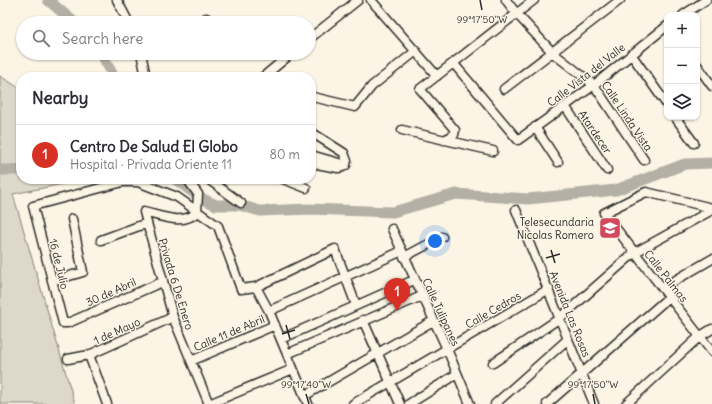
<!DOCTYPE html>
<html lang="en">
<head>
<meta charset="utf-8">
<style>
  body { margin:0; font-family:Delius,sans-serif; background:#f7f7f7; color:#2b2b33 }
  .controls { position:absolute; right:12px; top:12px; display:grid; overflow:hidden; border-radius:8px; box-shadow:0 1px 3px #0004 }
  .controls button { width:36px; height:36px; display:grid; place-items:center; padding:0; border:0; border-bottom:1px solid #e1e1e2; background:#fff; color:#2b2b33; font:20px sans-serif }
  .you { position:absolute; left:435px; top:241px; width:14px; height:14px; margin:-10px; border:3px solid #fff; border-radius:50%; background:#1a73e8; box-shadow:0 0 0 6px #1a73e833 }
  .badge { display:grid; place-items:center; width:26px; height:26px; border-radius:50%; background:#d93025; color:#fff; font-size:13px; font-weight:700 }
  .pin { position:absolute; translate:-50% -33px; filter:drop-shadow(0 1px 2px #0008) }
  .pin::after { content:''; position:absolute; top:21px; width:14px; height:12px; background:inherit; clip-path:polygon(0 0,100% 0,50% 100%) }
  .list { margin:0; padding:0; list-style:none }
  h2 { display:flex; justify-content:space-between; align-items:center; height:52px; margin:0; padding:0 16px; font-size:17px }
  h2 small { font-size:13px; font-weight:400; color:#7c7c81 }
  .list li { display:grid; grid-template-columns:26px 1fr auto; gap:12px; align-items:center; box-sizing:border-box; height:60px; padding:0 16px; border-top:1px solid #e1e1e2 }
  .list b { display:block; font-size:15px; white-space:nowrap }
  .list p { margin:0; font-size:13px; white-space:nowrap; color:#7c7c81 }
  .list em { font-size:13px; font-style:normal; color:#7c7c81 }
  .icon { flex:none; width:22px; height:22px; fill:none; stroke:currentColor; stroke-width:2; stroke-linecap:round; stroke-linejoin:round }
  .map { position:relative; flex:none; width:712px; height:404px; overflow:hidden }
  .search { position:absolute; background:#fff; box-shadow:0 1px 3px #0004; left:16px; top:16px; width:300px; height:44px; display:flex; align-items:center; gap:10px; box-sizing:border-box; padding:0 14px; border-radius:22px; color:#7c7c81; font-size:15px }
  .panel { position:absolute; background:#fff; box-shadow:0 1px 3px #0004; left:16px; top:72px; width:300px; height:112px; border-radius:16px }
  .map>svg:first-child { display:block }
</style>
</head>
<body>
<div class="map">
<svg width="712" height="404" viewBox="0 0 712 404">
  <rect width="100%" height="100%" fill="#fcf5e5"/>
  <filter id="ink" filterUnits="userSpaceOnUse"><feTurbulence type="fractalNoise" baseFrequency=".025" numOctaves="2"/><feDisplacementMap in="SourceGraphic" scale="8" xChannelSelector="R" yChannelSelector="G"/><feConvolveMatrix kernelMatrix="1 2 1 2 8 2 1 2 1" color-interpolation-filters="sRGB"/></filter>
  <g filter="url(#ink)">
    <path fill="#ded8ca" stroke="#84827a" d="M 0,76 L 21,89 L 21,179 L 88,179 L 13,194 L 75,404 L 0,404 Z"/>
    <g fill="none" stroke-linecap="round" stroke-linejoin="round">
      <path stroke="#b4b0a5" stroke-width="11" d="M 48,0 L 75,23
        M 101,53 L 114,77
        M 0,170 L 21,170
        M 175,179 L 201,198 L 216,205 L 239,205 L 260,211 L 310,209 L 393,212 L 456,194 L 528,199 L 616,190 L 685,164 L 712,163"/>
      <g stroke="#2b2b2b" stroke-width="11">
        <path id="minor" d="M 117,0 L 129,23
          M 371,0 L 437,76
          M 506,0 L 516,13 L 553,53 L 594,85 L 644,160
          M 683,15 L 706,0
          M 206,18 L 214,23
          M 309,39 L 358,0
          M 141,53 L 146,77
          M 631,54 L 667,105
          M 454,64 L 518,140 L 594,85 L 667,26
          M 697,65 L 712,86
          M 263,77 L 292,53
          M 504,89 L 620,0
          M 313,97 L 355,107 L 372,86 L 416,51
          M 565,106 L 607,170
          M 675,117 L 694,143
          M 535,127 L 558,162
          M 402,130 L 493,151
          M 311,132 L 344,153 L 347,161 L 343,167 L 338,168 L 311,163
          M 444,140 L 454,135 L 455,130 L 420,89 L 534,0
          M 311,155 L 346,165
          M 187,179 L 198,194 L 197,212
          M 208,179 L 241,203
          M 283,179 L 306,188
          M 712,208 L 646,192 L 604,213 L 712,352
          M 516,210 L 594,404
          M 197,212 C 184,226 161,216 144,212 L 173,317 L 209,404
          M 392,229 L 447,349 L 470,404
          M 101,240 L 147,223
          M 404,257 L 442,237
          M 52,281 L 83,272 L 72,219
          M 162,282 L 68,323 L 63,323 L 33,206 L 123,182 L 138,182 L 177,197 L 218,226 L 241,289 L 256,287 L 335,249 L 356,305
          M 256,287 L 269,311 L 308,404
          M 662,288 L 712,259
          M 269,311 L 402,251
          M 363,320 L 400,404
          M 281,339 L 414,280
          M 287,354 L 422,296
          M 89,355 L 107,404
          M 68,359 L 89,355 L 173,317
          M 191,361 L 275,325
          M 493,363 L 560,318 L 634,253 L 712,210
          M 304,396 L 433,321
          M 209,404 L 293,369
          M 353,404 L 549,289
          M 409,404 L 457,374
          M 495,404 L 568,339
          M 547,404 L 669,297
          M 626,404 L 699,337 L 712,329"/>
      </g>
      <use href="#minor" stroke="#fcf5e5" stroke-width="8"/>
    </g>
  </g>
  <path fill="none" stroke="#2b2b2b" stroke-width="1.5" d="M 480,0 L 482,10M 551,250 L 555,263M 546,258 L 560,254M 286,325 L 290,339M 282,334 L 295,330M 306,394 L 309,404M 593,394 L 595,404"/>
  <defs>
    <g id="school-square" transform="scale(1.15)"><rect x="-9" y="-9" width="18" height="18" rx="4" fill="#d1495b" stroke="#fcf5e5"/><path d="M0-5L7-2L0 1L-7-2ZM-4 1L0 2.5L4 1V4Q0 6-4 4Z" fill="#fff"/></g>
  </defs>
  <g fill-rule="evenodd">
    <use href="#school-square" x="610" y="228"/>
  </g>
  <g text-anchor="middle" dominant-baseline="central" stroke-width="3" stroke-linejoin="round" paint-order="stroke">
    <g font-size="11" fill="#2b2b2b" stroke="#fcf5e5">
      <text transform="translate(586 75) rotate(-38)">Calle Vista del Valle</text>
      <text transform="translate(627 116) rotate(56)">Calle Linda Vista</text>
      <text transform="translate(595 132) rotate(56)">Atardecer</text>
      <text transform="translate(59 264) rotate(76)">16 de Julio</text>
      <text transform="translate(666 276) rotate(52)">Calle Palmas</text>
      <text transform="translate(176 284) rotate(73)">Privada 6 De Enero</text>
      <text transform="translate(111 292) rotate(-24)">30 de Abril</text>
      <text transform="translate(493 310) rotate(-30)">Calle Cedros</text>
      <text transform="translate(441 312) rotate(65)">Calle Tulipanes</text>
      <text transform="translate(570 314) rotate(68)">Avenida Las Rosas</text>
      <text transform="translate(117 331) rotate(-24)">1 de Mayo</text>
      <text transform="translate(229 333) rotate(-23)">Calle 11 de Abril</text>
    </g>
    <g font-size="11" fill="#2b2b2b" stroke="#fcf5e5" text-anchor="end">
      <text x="594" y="222">Telesecundaria<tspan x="594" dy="13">Nicolas Romero</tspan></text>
    </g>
  </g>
  <g font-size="10" text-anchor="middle" fill="#2b2b2b" stroke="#fcf5e5" stroke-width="3" stroke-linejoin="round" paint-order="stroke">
    <text x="482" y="23">99°17'50"W</text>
    <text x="306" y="388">99°17'40"W</text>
    <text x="593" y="388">99°17'50"W</text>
  </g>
</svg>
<div class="controls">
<button>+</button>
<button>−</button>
<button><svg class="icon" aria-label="layers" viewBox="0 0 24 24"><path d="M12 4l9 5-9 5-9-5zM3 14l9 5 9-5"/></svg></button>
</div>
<div class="you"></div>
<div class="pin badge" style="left:397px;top:311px">1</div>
<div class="search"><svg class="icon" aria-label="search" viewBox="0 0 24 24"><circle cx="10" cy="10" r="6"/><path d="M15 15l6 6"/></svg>Search here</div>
<section class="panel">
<h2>Nearby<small></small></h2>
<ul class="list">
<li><span class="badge">1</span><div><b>Centro De Salud El Globo</b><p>Hospital · Privada Oriente 11</p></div><em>80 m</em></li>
</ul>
</section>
</div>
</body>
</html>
